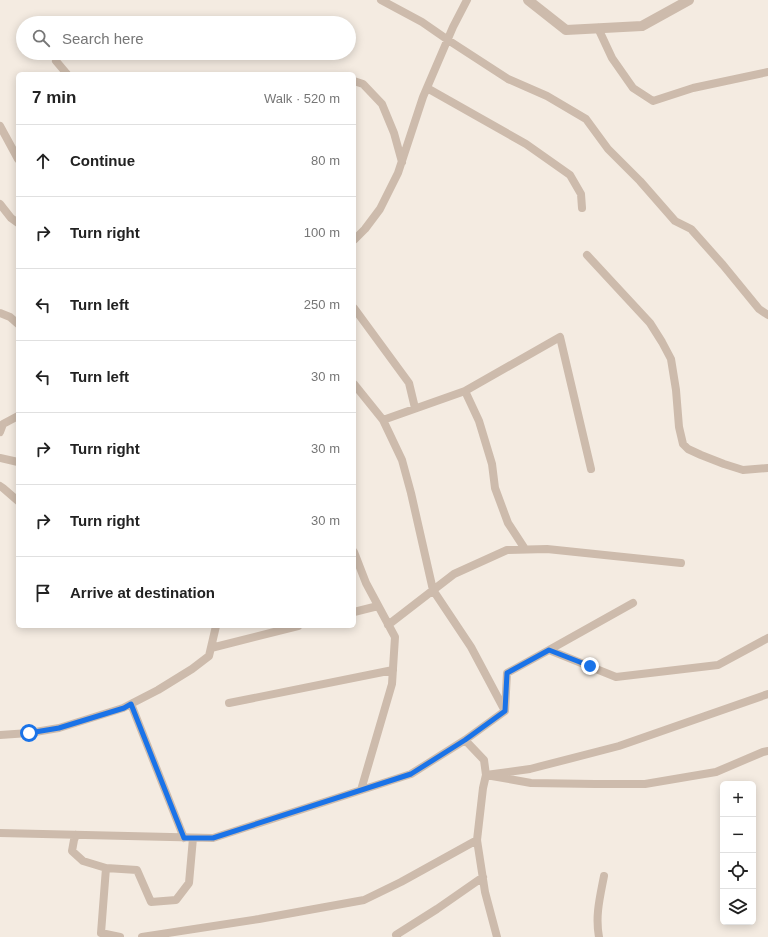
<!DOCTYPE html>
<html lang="en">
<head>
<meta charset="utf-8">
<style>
  body { margin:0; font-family:Helvetica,sans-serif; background:#f6f6f6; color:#222 }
  .controls { position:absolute; right:12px; bottom:12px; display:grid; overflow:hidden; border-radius:6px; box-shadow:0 2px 10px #0003 }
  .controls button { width:36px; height:36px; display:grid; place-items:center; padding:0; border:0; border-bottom:1px solid #e0e0e0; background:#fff; color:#222; font:20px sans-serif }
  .stop { position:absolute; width:12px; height:12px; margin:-9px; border:3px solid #1a73e8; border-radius:50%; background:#fff }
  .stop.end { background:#1a73e8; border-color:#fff; box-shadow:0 1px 4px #0008 }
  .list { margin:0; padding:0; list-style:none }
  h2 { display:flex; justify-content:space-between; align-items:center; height:52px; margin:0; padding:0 16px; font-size:17px }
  h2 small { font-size:13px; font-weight:400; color:#767676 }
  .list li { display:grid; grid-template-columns:26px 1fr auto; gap:12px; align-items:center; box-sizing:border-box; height:72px; padding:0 16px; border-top:1px solid #e0e0e0 }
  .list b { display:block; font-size:15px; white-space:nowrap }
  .list em { font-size:13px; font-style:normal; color:#767676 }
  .icon { flex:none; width:22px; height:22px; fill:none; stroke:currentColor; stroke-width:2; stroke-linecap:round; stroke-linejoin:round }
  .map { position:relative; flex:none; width:768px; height:937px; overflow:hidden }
  .search { position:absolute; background:#fff; box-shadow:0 2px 10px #0003; left:16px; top:16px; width:340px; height:44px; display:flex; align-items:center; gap:10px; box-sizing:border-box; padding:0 14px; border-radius:22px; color:#767676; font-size:15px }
  .panel { position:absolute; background:#fff; box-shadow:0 2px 10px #0003; left:16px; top:72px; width:340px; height:556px; border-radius:6px }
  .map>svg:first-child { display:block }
</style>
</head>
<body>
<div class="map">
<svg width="768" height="937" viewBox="0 0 768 937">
  <rect width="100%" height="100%" fill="#f4ebe1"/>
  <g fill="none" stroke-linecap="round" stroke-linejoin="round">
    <path stroke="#cdbbac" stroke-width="8" d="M 381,0 L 422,22 L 448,40 L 508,79 L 547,96 L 586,119 L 608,149 L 640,181 L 675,221 L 691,229 L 723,265 L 759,309 L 768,315
      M 598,28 L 612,58 L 633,88 L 653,101 L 693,88 L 768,72
      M 56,61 L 67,74
      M 354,81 L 363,84 L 382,104 L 394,133 L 402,162
      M 427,88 L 526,144 L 570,175 L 581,194 L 582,208
      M 0,126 L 18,159
      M 0,204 L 11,218 L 18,223
      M 354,240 L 365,229 L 380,209 L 398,173 L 423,97 L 453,27 L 467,0
      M 587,255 L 650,323 L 662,342 L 671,359 L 676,390 L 679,427 L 683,444 L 688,449 L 701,455 L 724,464 L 743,470 L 768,468
      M 354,308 L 409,383 L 415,408
      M 0,313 L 10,317 L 18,324
      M 354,384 L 383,420 L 402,460 L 411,493 L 433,590 L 471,647 L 504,709
      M 465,391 L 479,421 L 492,464 L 495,488 L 508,523 L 525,549
      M 383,420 L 465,391 L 560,337 L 591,469
      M 0,432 L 3,424 L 18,416
      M 0,458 L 18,462
      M 0,486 L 3,488 L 18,501
      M 354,552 L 366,583 L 395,637 L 392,684 L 361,790
      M 354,612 L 378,606
      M 388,625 L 454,574 L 507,550 L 547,549 L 681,563
      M 211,648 L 298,626
      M 549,650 L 633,603
      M 768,694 L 619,746 L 530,769 L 486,775 L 531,783 L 595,784 L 645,784 L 716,772 L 763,752 L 768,751
      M 229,703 L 393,670
      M 131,704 L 184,838
      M 0,735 L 29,733 L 59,728 L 123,708 L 158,690 L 192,669 L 209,656 L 216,626
      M 465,740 L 484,760 L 486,775 L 483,788 L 477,840 L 485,892 L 497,937
      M 0,833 L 213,838 L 411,774 L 465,740 L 505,711 L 507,673 L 549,650 L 616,677 L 718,665 L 768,638
      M 76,835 L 74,840 L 72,851 L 83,861 L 106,868 L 137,870 L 151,902 L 176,900 L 189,883 L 193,838
      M 106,868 L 101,933 L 120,937
      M 142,937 L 259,919 L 364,900 L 401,882 L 477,840
      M 397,937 L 396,935 L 437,909 L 483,877
      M 599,937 C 595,916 600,897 604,876"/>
    <path stroke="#cdbbac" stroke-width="10" d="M 528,0 L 566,30 L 642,26 L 689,0"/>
  </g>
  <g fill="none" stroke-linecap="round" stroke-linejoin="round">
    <path stroke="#1a73e8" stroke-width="5" d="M 29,733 L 59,728 L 124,708 L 131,704 L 184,838 L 213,838 L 411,774 L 465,740 L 505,711 L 507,673 L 549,650 L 590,666"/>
  </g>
</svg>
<div class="controls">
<button>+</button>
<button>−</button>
<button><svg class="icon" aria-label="locate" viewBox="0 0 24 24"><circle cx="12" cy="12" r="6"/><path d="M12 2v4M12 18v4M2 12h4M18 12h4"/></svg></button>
<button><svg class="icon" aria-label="layers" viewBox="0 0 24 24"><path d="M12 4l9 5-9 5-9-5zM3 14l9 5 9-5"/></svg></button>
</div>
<div class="stop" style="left:29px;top:733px"></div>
<div class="stop end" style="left:590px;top:666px"></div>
<div class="search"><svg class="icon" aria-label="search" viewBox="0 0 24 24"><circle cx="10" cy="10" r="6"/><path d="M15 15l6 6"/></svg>Search here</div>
<section class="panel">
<h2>7 min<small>Walk · 520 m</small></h2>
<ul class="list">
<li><svg class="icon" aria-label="ahead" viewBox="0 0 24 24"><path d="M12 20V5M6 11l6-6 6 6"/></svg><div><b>Continue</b></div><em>80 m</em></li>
<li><svg class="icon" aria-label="right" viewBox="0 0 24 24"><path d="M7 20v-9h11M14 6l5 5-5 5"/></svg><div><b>Turn right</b></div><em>100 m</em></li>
<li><svg class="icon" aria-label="left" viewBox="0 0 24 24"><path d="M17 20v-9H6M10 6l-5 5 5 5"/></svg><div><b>Turn left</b></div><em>250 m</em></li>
<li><svg class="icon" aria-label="left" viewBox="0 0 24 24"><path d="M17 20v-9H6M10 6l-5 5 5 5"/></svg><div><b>Turn left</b></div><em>30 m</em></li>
<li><svg class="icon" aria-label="right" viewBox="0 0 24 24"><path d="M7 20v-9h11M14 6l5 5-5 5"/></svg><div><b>Turn right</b></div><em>30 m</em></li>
<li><svg class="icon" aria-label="right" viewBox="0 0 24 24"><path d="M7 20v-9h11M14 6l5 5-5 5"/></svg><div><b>Turn right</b></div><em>30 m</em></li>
<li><svg class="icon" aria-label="arrive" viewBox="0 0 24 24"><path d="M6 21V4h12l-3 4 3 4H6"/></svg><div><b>Arrive at destination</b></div></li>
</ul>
</section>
</div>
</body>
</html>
